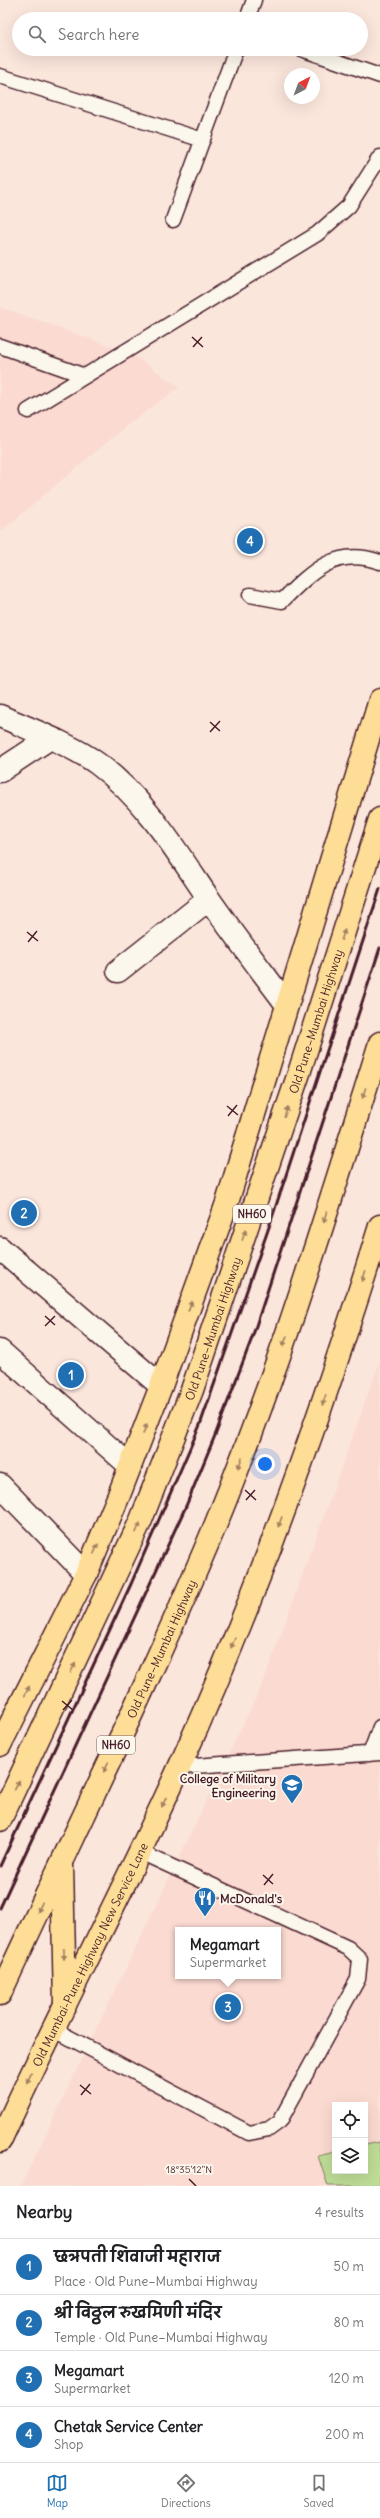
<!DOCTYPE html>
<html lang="en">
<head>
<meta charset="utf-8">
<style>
  body { margin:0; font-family:Delius,"Playpen Sans Deva",sans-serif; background:#f2f2f2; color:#202124 }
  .controls { position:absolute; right:12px; bottom:12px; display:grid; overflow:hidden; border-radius:0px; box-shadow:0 4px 16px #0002 }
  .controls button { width:36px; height:36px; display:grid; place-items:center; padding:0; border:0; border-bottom:1px solid #e0e0e0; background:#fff; color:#202124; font:20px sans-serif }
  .compass { position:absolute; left:284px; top:68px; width:36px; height:36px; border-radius:50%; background:#fff; box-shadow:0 4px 16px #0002; rotate:41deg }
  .you { position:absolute; left:265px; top:1464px; width:14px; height:14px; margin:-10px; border:3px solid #fff; border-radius:50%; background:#1a73e8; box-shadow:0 0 0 6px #1a73e833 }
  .badge { display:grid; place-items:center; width:26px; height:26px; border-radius:50%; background:#1f6fb2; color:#fff; font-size:13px; font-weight:700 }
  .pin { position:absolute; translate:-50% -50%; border:2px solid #fff; box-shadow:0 1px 4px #0006 }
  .popup { position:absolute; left:175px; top:1927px; width:106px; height:52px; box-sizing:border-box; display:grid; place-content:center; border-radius:0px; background:#fff; filter:drop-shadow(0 1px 3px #0005); font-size:13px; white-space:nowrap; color:#757577 }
  .popup b { font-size:15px; color:#202124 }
  .popup::after { content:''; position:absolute; left:50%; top:100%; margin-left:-8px; border:8px solid transparent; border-top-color:#fff }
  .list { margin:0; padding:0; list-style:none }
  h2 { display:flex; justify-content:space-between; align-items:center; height:52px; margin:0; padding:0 16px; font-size:17px }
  h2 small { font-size:13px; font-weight:400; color:#757577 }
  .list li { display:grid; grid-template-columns:26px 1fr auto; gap:12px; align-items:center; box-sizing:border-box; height:56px; padding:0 16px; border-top:1px solid #e0e0e0 }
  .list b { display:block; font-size:15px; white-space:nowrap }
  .list p { margin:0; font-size:13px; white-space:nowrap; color:#757577 }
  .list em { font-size:13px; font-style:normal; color:#757577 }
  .icon { flex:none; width:22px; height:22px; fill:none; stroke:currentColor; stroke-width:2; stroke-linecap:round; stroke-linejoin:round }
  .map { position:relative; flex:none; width:380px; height:2186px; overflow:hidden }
  .search { position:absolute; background:#fff; box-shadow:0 4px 16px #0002; left:12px; right:12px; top:12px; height:44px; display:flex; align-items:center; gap:10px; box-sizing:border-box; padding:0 14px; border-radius:22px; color:#757577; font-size:15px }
  .sheet { height:276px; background:#fff }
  nav { display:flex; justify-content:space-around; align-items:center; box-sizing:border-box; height:56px; border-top:1px solid #e0e0e0; background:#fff; font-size:11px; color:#757577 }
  nav a { display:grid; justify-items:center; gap:2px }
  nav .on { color:#1f6fb2 }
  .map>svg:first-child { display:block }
</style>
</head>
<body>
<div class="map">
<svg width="380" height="2186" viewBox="0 0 380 2186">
  <rect width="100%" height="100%" fill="#fbe6dc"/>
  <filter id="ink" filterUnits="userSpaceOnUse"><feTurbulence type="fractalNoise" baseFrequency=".025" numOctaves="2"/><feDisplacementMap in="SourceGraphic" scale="8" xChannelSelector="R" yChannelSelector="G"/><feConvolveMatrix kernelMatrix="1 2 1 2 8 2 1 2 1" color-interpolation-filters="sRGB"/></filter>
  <g filter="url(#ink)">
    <path fill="#fbdad1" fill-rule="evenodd" d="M 0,307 L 130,353 L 179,387 L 130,423 L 0,532 Z
      M 380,1361 L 380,2186 L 21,2186 L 264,1681 ZM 178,1930 L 278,1930 L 278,1976 L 178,1976 ZM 335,2105 L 365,2105 L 365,2171 L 335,2171 Z"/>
    <path fill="#bedd96" stroke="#847e60" d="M 380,2142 L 380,2186 L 328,2186 L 318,2156 L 335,2152 L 335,2171 L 365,2171 L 365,2145 Z"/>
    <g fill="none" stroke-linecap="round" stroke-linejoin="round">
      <g stroke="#4a1f2b" stroke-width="17">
        <path id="lane" d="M 247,19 L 254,0
          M 301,49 L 380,76
          M 0,76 L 203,140
          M 173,220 L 236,49
          M 0,346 L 85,376
          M 28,411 L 317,234 L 349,206 L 380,157
          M 250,595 L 282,601 C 311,572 336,546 380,562
          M 370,1754 L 380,1727
          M 180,1767 L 380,1753
          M 53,2029 L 249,2133 L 269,2129 L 280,2121 L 358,1979 L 360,1959 L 348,1948 L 140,1852"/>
      </g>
      <g stroke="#4a1f2b" stroke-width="25">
        <path id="street" d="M 0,716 C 30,729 72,745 98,764 C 145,799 177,852 209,899 C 234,935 261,970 287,1005
          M 0,771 L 50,738
          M 118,971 L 209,899
          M 0,1248 L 161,1386
          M 0,1351 L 130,1466
          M 0,1485 L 86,1574"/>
      </g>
      <g stroke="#4a1f2b" stroke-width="25">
        <g id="primary">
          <path d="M 0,1745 L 86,1574 L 119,1495 L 161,1386 L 227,1203 L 380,700"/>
          <path id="s1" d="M 0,2141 C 57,2016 122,1894 179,1768 C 259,1592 323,1410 380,1226"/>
        </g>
      </g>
      <g stroke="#4a1f2b" stroke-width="25">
        <g id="highway">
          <path id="s2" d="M 0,1820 L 141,1520 L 192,1390 L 299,1073 L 380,819"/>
          <path d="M 62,1865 L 65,2005"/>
          <path id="s3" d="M 0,1994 C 72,1838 149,1684 215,1526 C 280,1368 329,1205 380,1043"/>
        </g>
      </g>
      <use href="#lane" stroke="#fbf7ec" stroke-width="14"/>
      <use href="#street" stroke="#fbf7ec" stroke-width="22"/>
      <use href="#primary" stroke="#fede96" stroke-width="22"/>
      <use href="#highway" stroke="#fede96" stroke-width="22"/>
      <path stroke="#4a1f2b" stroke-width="3" d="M 0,1866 L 131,1584 L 200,1425 L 269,1227 L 380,889
        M 0,1908 L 186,1506 L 216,1433 L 252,1338 L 380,948"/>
    </g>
    <defs><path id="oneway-solid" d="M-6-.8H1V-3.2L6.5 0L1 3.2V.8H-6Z"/></defs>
    <g fill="#a47e60">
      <use href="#oneway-solid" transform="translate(343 935) rotate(-72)"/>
      <use href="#oneway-solid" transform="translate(364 1093) rotate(107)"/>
      <use href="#oneway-solid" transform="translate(286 1112) rotate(-71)"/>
      <use href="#oneway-solid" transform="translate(325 1217) rotate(107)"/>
      <use href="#oneway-solid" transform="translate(244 1235) rotate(-71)"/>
      <use href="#oneway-solid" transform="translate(364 1276) rotate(107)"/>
      <use href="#oneway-solid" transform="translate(190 1306) rotate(-70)"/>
      <use href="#oneway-solid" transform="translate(285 1341) rotate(110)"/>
      <use href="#oneway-solid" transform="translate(324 1400) rotate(109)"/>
      <use href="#oneway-solid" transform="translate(145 1429) rotate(-69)"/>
      <use href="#oneway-solid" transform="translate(240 1463) rotate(111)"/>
      <use href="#oneway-solid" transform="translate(280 1522) rotate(110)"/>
      <use href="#oneway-solid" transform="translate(138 1528) rotate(-66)"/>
      <use href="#oneway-solid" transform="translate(96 1549) rotate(-67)"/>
      <use href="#oneway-solid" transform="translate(233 1643) rotate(113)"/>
      <use href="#oneway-solid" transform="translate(73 1668) rotate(-64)"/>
      <use href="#oneway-solid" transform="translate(27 1691) rotate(-64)"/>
      <use href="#oneway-solid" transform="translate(106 1767) rotate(115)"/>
      <use href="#oneway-solid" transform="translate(17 1785) rotate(-64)"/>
      <use href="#oneway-solid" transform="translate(164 1802) rotate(115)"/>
      <use href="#oneway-solid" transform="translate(40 1907) rotate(115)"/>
      <use href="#oneway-solid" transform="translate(64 1954) rotate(89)"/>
      <use href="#oneway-solid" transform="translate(29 2078) rotate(116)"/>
    </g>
  </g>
  <path fill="none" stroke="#4a1f2b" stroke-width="1.5" d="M 192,337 L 203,347M 193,347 L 202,337M 210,722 L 220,731M 210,732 L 220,721M 27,932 L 38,941M 28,942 L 37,931M 227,1106 L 238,1115M 228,1116 L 237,1105M 45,1316 L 55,1325M 45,1326 L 55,1316M 245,1490 L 256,1500M 246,1500 L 255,1490M 62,1701 L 73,1710M 63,1710 L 72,1700M 263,1875 L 273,1884M 264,1885 L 273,1874M 80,2085 L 91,2094M 81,2095 L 90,2084M 189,2179 L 196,2186"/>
  <defs>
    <g id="university-pin" transform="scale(1.15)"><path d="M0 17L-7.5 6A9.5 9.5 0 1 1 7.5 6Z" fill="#1f6fb2" stroke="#fbf7ec"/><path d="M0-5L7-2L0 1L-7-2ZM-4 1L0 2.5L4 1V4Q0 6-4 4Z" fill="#fff"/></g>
    <g id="restaurant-pin" transform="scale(1.15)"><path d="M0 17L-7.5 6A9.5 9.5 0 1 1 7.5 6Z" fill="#1f6fb2" stroke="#fbf7ec"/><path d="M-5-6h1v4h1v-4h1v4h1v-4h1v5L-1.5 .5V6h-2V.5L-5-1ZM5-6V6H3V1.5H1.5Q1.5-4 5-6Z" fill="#fff"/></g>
  </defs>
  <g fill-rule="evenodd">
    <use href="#university-pin" x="292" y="1785"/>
    <use href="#restaurant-pin" x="205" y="1898"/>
  </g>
  <g text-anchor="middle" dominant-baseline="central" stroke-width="4" stroke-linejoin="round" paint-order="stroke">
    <g fill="#fbf7ec" stroke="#7f6065" stroke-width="1">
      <rect x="233" y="1205" width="38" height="18" rx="3"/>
      <rect x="97" y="1736" width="38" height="18" rx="3"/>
    </g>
    <g font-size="11" font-weight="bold" fill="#4a1f2b">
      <text x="252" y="1214">NH60</text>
      <text x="116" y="1745">NH60</text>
    </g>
    <g font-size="12" fill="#4a1f2b" stroke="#fbf7ec">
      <text stroke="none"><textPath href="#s2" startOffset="860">Old Pune–Mumbai Highway</textPath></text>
      <text stroke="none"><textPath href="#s2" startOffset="536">Old Pune–Mumbai Highway</textPath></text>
      <text stroke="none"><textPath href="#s3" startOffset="381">Old Pune–Mumbai Highway</textPath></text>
      <text stroke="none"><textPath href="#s1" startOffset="207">Old Mumbai-Pune Highway New Service Lane</textPath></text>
    </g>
    <g font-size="12" font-weight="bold" fill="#4a1f2b" stroke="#fbf7ec" text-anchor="end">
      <text x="276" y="1778">College of Military<tspan x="276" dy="14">Engineering</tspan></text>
      <text x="220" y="1898" text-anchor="start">McDonald's</text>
    </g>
  </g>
  <g font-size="10" text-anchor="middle" fill="#4a1f2b" stroke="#fbf7ec" stroke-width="4" stroke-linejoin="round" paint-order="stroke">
    <text x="189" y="2173">18°35'12"N</text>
  </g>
</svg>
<div class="controls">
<button><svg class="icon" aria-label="locate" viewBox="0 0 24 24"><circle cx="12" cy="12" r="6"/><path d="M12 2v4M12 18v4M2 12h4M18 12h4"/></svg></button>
<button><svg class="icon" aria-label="layers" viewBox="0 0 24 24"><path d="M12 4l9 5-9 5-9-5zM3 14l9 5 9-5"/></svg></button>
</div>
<svg class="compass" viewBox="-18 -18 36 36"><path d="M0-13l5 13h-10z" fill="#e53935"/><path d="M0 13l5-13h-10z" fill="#757577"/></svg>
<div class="you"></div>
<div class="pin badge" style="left:71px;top:1375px">1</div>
<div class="pin badge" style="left:24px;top:1213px">2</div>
<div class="pin badge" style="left:228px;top:2007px">3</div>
<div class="popup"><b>Megamart</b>Supermarket</div>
<div class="pin badge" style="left:250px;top:541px">4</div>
<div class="search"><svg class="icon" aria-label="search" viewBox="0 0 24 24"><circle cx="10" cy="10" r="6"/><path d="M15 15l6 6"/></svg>Search here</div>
</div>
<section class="sheet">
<h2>Nearby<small>4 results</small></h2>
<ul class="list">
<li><span class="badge">1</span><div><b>छत्रपती शिवाजी महाराज</b><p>Place · Old Pune–Mumbai Highway</p></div><em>50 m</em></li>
<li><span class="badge">2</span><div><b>श्री विठ्ठल रुखमिणी मंदिर</b><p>Temple · Old Pune–Mumbai Highway</p></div><em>80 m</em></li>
<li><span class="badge">3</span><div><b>Megamart</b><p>Supermarket</p></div><em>120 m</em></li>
<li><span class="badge">4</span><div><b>Chetak Service Center</b><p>Shop</p></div><em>200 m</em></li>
</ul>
</section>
<nav>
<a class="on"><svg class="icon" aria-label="map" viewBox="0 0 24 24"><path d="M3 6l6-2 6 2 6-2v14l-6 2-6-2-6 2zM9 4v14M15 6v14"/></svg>Map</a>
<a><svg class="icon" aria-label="directions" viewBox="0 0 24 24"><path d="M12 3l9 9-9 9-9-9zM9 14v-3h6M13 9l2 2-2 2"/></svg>Directions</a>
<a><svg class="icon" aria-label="saved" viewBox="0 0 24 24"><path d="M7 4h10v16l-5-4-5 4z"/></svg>Saved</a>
</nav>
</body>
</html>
